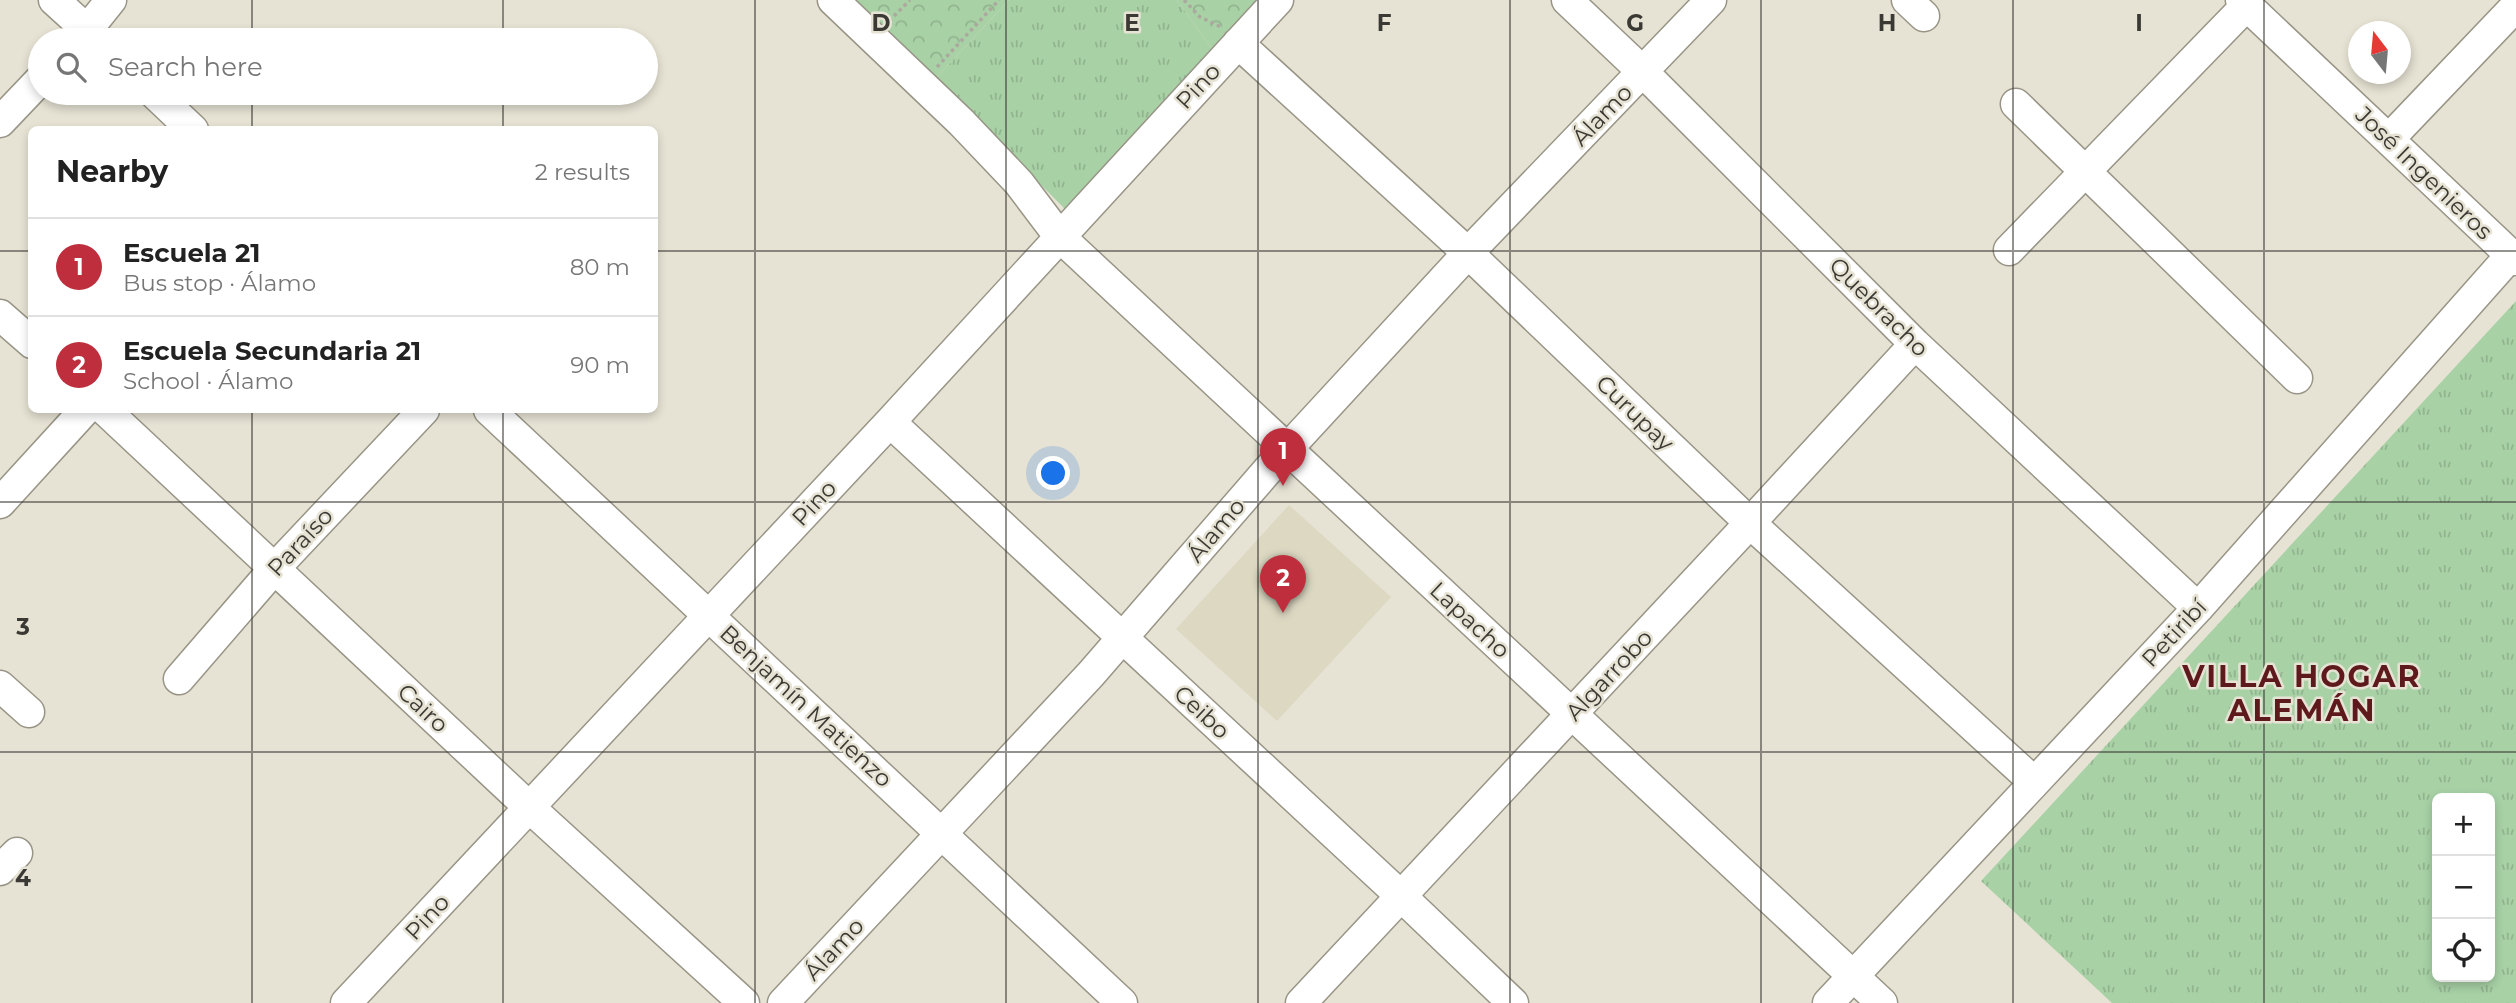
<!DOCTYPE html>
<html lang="en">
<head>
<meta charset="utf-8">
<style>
  body { margin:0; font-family:Montserrat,sans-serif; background:#f6f6f6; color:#222 }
  .controls { position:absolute; right:21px; bottom:21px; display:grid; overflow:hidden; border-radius:10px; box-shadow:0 4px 10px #0003 }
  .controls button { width:63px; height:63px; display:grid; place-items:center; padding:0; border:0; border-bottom:2px solid #e0e0e0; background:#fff; color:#222; font:35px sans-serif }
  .compass { position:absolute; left:2348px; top:21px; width:63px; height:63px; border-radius:50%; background:#fff; box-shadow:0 4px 10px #0003; rotate:344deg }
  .you { position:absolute; left:1054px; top:474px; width:24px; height:24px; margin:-18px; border:5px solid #fff; border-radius:50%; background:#1a73e8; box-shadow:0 0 0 10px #1a73e833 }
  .badge { display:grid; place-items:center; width:46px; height:46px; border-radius:50%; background:#be2e3c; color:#fff; font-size:23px; font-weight:700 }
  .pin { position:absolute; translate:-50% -58px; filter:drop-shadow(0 2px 4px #0008) }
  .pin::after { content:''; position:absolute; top:37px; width:24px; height:21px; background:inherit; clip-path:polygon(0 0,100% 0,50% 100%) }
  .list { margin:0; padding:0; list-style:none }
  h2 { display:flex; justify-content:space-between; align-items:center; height:91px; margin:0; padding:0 28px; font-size:30px }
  h2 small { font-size:23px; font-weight:400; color:#767676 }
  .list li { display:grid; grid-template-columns:46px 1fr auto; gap:21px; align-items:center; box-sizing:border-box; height:98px; padding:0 28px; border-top:2px solid #e0e0e0 }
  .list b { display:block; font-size:26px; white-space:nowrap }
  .list p { margin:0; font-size:23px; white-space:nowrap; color:#767676 }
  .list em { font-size:23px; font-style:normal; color:#767676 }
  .icon { flex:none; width:38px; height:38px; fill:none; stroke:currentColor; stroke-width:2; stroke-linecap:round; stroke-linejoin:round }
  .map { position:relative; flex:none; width:2516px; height:1003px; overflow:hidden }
  .search { position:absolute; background:#fff; box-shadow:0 4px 10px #0003; left:28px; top:28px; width:630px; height:77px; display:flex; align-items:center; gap:18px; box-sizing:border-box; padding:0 24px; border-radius:38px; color:#767676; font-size:26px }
  .panel { position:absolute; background:#fff; box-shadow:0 4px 10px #0003; left:28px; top:126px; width:630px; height:287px; border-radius:10px }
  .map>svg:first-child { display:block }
</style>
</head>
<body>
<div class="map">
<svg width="2516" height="1003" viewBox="0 0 2516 1003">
  <defs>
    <pattern id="grass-tufts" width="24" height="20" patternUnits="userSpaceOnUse" patternTransform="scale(1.75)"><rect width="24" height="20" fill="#a8d1a6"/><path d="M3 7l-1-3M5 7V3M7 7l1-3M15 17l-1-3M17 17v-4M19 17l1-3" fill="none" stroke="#91b48f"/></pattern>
    <pattern id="park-crowns" width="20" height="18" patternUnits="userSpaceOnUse" patternTransform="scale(1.75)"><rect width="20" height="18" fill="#a8d1a6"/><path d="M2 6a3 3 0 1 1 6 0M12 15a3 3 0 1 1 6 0" fill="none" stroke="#91b48f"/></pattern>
  </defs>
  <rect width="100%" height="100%" fill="#e6e3d4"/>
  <path fill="#dcd8c2" d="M 1289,505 L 1391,597 L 1277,721 L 1176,629 Z"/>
  <path fill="url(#grass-tufts)" fill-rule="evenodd" d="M 1009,0 L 1177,0 L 1214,52 L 1067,211 L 935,79 Z
    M 2516,301 L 2516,1003 L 2112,1003 L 1981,881 ZM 2437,798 L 2490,798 L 2490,977 L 2437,977 Z"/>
  <path fill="url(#park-crowns)" d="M 852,0 L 1009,0 L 935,79 Z
    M 1177,0 L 1264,0 L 1214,52 Z"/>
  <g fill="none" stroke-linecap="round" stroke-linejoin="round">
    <g stroke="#989587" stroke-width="33">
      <path id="minor" d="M 54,0 L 98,40
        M 833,0 L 961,122 L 1019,183 L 1059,236 L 1882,1003
        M 1567,0 L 1643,72 L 1915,344 L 2198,608
        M 1907,0 L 1924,16
        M 2241,0 L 2516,260
        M 79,40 L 111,0
        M 1238,43 L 1468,253 L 1750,523 L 2034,782
        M 154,93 L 193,130
        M 2016,104 L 2297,378
        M 0,122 L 40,80
        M 2389,139 L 2516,6
        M 2009,250 L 2246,6
        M 0,315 L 32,343
        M 105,410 L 530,808 L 744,1003
        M 489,410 L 1122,1003
        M 890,422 L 1402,897 L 1513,1003
        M 0,503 L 85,410
        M 179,679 L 274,569 L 424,410
        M 0,686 L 29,712
        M 0,870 L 17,853
        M 346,1003 L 890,422 L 1278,0
        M 783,1003 L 1091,674 L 1267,471 L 1468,253 L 1711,0
        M 1301,1003 L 1750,523 L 1915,344
        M 1828,1003 L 2198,608 L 2511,255"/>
    </g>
    <path stroke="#aba99d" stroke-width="3.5" stroke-dasharray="3.5 3.5" stroke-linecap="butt" d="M 1184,0 L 1200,17 L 1221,27
      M 889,21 L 910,0
      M 937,67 L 999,0"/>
    <use href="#minor" stroke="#fff" stroke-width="30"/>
  </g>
  <path fill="none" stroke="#3a3933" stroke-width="2" stroke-opacity="0.55" d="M 252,0 L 252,40M 503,0 L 503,40M 755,0 L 755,1003M 1006,0 L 1006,1003M 1258,0 L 1258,1003M 1510,0 L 1510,1003M 1761,0 L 1761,1003M 2013,0 L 2013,1003M 2264,0 L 2264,1003M 252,93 L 252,130M 503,93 L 503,130M 0,251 L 32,251M 654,251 L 2516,251M 252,410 L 252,1003M 503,410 L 503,1003M 0,502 L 2516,502M 0,752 L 2516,752"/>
  <g text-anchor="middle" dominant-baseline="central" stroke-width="5" stroke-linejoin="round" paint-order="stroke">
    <g font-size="23" fill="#3a3933" stroke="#e6e3d4">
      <text transform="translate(1198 86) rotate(-47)">Pino</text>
      <text transform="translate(1602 115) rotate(-46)">Álamo</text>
      <text transform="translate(2424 173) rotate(44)">José Ingenieros</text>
      <text transform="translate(1879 307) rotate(45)">Quebracho</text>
      <text transform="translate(1635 413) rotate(44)">Curupay</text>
      <text transform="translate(814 503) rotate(-47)">Pino</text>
      <text transform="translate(1216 530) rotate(-50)">Álamo</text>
      <text transform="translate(300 542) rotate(-47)">Paraíso</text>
      <text transform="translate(1470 620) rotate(43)">Lapacho</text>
      <text transform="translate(2174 633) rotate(-47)">Petiribí</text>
      <text transform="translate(1609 675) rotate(-47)">Algarrobo</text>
      <text transform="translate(806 706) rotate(43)">Benjamín Matienzo</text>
      <text transform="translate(423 708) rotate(43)">Cairo</text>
      <text transform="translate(1202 712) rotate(43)">Ceibo</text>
      <text transform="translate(427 917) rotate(-47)">Pino</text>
      <text transform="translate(834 949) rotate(-47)">Álamo</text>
    </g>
    <g font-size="30" font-weight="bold" letter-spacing="2" fill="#5e191d" stroke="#e6e3d4">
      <text x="2302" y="676">VILLA HOGAR<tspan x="2302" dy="34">ALEMÁN</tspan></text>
    </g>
  </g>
  <g font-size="23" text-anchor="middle" font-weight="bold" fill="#3a3933" stroke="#e6e3d4" stroke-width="5" stroke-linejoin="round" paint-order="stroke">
    <text x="881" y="31">D</text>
    <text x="1132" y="31">E</text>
    <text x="1384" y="31">F</text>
    <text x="1635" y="31">G</text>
    <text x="1887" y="31">H</text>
    <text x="2139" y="31">I</text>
    <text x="23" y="635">3</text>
    <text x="23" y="886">4</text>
  </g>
</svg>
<div class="controls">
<button>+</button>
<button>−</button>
<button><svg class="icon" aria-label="locate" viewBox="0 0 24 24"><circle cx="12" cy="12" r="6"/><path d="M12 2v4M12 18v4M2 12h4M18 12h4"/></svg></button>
</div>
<svg class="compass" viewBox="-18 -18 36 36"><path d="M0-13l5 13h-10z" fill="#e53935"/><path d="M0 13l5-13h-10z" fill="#767676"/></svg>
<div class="you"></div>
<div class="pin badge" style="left:1283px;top:486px">1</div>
<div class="pin badge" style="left:1283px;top:613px">2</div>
<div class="search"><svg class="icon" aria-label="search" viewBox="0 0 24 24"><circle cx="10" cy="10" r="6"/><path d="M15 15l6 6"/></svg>Search here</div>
<section class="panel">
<h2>Nearby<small>2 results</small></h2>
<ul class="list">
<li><span class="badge">1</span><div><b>Escuela 21</b><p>Bus stop · Álamo</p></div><em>80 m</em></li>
<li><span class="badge">2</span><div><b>Escuela Secundaria 21</b><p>School · Álamo</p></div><em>90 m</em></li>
</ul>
</section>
</div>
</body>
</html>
